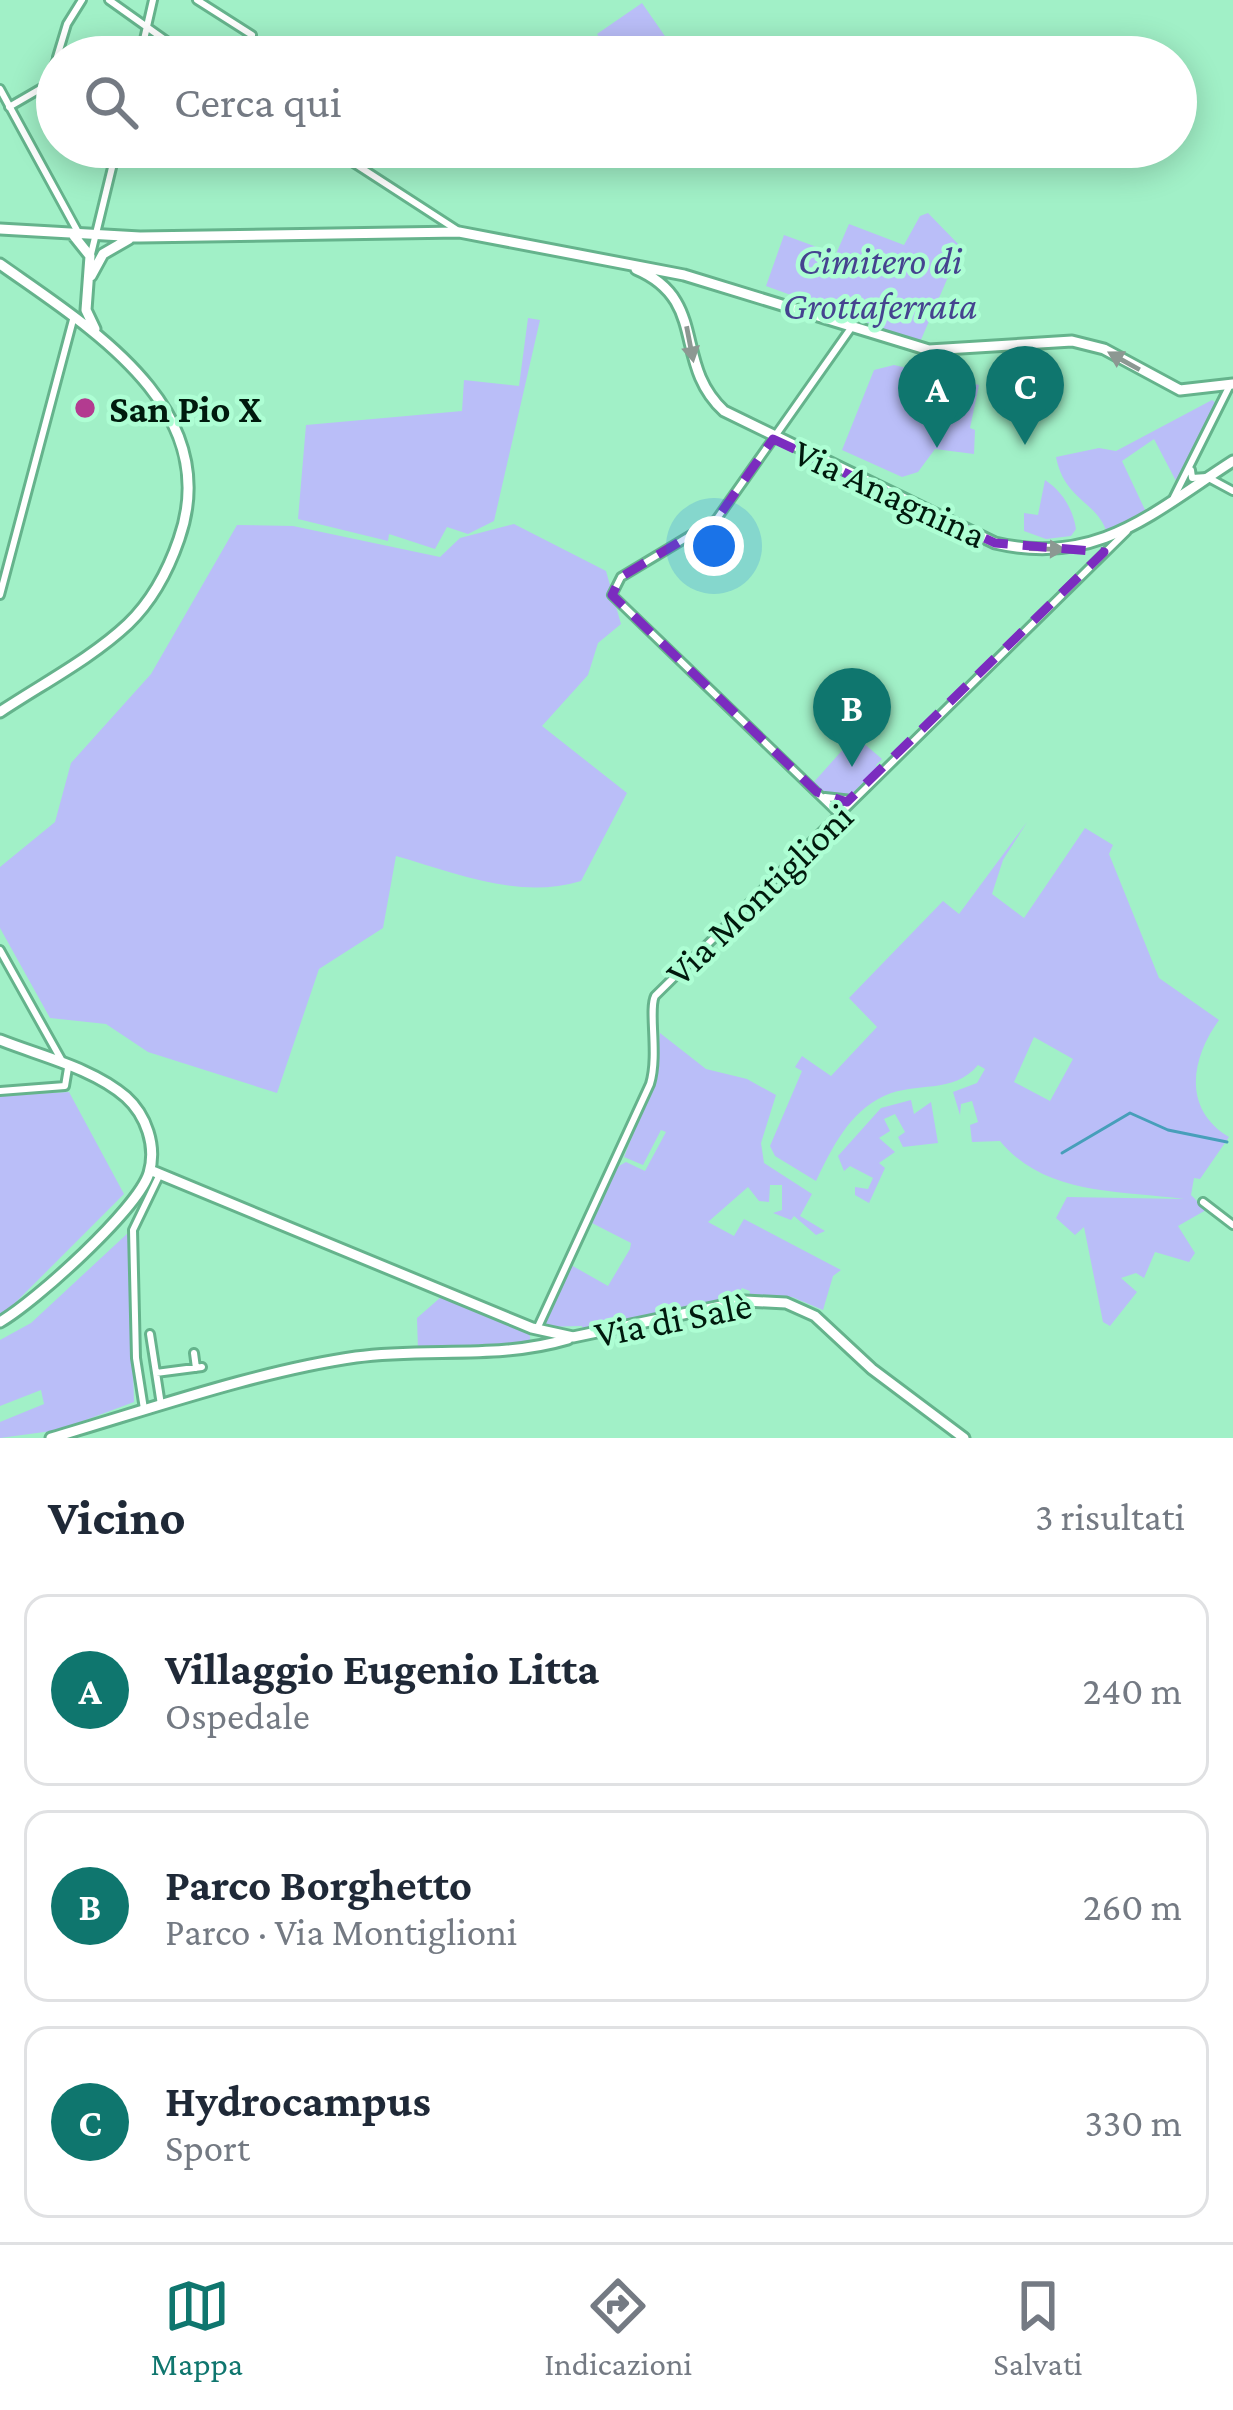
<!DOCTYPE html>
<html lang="it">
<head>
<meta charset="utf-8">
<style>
  body { margin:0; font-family:"Crimson Pro",serif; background:#f2f2f3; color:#1f2937 }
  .you { position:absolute; left:714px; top:546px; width:42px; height:42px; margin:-30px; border:9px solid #fff; border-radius:50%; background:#1a73e8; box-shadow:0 0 0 18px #1a73e833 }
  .badge { display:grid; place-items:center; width:78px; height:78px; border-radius:50%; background:#0f766e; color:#fff; font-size:39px; font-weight:700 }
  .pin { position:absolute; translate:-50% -99px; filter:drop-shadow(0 3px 6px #0008) }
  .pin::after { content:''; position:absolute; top:63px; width:42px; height:36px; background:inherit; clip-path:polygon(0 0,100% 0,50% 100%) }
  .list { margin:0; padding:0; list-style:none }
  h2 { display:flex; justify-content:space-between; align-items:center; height:156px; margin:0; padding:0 48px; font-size:51px }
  h2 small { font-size:39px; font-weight:400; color:#747a83 }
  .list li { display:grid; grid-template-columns:78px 1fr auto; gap:36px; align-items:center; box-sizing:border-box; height:192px; margin:0 24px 24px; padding:0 24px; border:3px solid #e0e1e3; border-radius:24px }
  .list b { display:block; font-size:45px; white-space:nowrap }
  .list p { margin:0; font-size:39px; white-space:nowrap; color:#747a83 }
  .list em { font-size:39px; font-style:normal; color:#747a83 }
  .icon { flex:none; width:66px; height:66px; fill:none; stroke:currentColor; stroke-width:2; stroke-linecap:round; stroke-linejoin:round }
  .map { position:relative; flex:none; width:1233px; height:1438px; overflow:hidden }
  .search { position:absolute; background:#fff; box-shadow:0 6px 30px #0003; left:36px; right:36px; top:36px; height:132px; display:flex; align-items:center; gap:30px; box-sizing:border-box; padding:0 42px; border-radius:66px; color:#747a83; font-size:45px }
  .sheet { height:804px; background:#fff }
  nav { display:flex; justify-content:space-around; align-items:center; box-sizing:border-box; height:168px; border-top:3px solid #e0e1e3; background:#fff; font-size:33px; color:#747a83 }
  nav a { display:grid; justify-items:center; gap:6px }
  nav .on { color:#0f766e }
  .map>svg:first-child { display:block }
</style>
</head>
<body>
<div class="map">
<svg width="1233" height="1438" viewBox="0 0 1233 1438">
  <rect width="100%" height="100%" fill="#a1f0c7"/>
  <path fill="#babef8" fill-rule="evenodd" d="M 642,3 L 669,42 L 647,57 L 613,57 L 597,34 Z
    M 928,213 L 961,247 L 920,342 L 766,286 L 784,235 L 836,254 L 849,224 L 904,245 L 920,216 Z
    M 528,318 L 540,320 L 494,521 L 468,534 L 447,527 L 435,549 L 389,534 L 388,541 L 298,519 L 306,425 L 462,411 L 464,380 L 519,386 Z
    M 894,365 L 979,385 L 970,428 L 975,430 L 974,454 L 935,449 L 918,472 L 902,477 L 842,450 L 874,370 Z
    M 1212,400 L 1216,403 L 1188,468 L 1176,481 L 1154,439 L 1122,461 L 1146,512 L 1108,536 C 1098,500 1065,502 1056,457 L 1099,448 L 1116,451 Z
    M 1045,480 C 1062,491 1073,509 1076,529 L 1071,536 L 1046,539 L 1024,531 L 1024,513 L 1038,515 Z
    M 514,524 L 606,571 L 621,624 L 598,643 L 588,675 L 542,726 L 627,793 L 581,881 C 518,900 456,873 396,856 L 383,928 L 319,969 L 277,1093 L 148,1052 L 106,1024 L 50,1018 L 0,928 L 0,867 L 55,822 L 71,763 L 151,674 L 237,525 L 293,526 L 440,557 L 460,538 Z
    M 855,736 L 882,759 L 876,765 L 879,769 L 850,795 L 828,794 L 813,783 Z
    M 1027,822 L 1003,860 L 992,894 L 1024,918 L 1085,828 L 1113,845 L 1109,854 L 1159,978 L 1219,1020 C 1192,1057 1181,1108 1229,1137 L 1200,1179 L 1194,1178 L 1191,1195 L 1206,1210 L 1178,1226 L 1195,1253 L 1189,1262 L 1155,1252 L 1144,1278 L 1136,1273 L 1121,1278 L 1137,1292 L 1110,1326 L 1103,1322 L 1084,1227 L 1075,1235 L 1056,1218 L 1067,1197 L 1184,1199 C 1115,1190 1045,1195 1000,1141 L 972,1142 L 970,1125 L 978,1122 L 972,1101 L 961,1104 L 960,1115 L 953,1092 L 977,1083 L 985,1069 L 978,1065 C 953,1095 916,1081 884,1096 C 849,1112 832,1148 816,1181 L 775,1156 L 770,1146 L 802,1071 L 795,1067 L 802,1056 L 831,1076 L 877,1027 L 849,998 L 943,901 L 959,914 ZM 1034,1037 L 1073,1059 L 1050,1101 L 1014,1082 Z
    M 660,1033 L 706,1069 L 747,1079 L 776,1095 L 761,1143 L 764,1163 L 812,1194 L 800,1216 L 825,1231 L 816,1235 L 794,1216 L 791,1220 L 773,1213 L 782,1210 L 782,1185 L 770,1185 L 769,1202 L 759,1201 L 748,1187 L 708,1222 L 734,1236 L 744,1219 L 841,1270 L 833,1276 L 823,1310 L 792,1297 L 749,1296 L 750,1291 L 742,1288 L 736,1297 L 583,1331 L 582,1326 L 542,1327 L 571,1265 L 608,1286 L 630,1249 L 631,1243 L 588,1221 L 617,1167 L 626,1162 L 645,1171 L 666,1132 L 661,1130 L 643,1165 L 624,1157 L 655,1078 Z
    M 69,1092 L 124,1194 L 0,1318 L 0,1096 Z
    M 911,1100 L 914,1114 L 931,1102 L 938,1143 L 903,1147 L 898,1137 L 905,1132 L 895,1114 L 884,1119 L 890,1131 L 879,1138 L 895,1152 L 879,1163 L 885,1168 L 869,1203 L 855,1195 L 855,1187 L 868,1189 L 873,1178 L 850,1166 L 844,1171 L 838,1156 L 881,1108 Z
    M 129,1232 L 134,1402 L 59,1430 L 0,1438 L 0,1422 L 44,1404 L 41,1390 L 0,1406 L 0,1340 L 31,1323 Z
    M 441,1297 L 529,1331 L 531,1344 L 418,1350 L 417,1318 Z"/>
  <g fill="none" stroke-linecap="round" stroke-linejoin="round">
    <path stroke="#479fba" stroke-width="3" d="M 1062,1153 L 1130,1113 L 1168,1130 L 1227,1142"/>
    <g stroke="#65b38c" stroke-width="12">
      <path id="street" d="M 109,0 L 189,57
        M 197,0 L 252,35
        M 57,57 L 67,24 L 82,0
        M 140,57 L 153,0
        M 0,89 L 79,234
        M 9,107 L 47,85 L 57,59
        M 329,147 L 457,230
        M 91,254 L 117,147
        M 1191,470 L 1192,478 L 1207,477 L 1233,491
        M 1174,497 L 1230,385
        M 0,595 L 74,316
        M 825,797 L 852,800
        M 840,815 L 612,595 L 621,577 L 716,520 L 851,328
        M 0,950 L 62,1061
        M 0,1091 L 65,1086 L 68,1068
        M 1203,1202 L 1233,1225
        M 537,1329 L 650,1084 C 659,1054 648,1010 655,996 L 1127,531
        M 150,1334 L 161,1405
        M 194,1353 L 196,1368
        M 156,1373 L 202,1367
        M 144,1409 L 136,1358 L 133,1230 L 160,1174"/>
    </g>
    <g stroke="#65b38c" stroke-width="15">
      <path id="secondary" d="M 0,229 L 140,237 L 459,232 L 684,275 L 929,350 L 1072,341 L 1104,349 L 1180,390 L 1233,384
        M 74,236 L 90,256 L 86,310 L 95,329
        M 0,264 C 89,327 225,408 179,539 C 168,571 153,600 128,624 C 92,658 42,684 0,712
        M 636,269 C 709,300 672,363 724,411 L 995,543 C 1097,567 1152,513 1233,461
        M 91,276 L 103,254 L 129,239
        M 0,1040 C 40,1056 93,1068 126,1097 C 146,1115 157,1146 149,1173 C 138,1209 35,1302 0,1322
        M 150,1170 L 532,1328 L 573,1337 L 745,1301 L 786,1303 L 815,1316 L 872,1369 L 964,1438
        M 51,1438 C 147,1410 258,1371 356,1357 C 428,1347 497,1360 568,1339"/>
    </g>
    <use href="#street" stroke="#fff" stroke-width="6"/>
    <use href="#secondary" stroke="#fff" stroke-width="9"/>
  </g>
  <defs><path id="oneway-solid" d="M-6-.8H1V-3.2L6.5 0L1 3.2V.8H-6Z" transform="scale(3)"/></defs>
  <g fill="#8c9892">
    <use href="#oneway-solid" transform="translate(690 344) rotate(79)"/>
    <use href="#oneway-solid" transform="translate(1124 361) rotate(-151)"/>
    <use href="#oneway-solid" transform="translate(1047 549) rotate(1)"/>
  </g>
  <path fill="none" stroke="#7b2cbf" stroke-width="9" stroke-dasharray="24 15" stroke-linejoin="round" d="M 773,439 L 995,543 L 1104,552 L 847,802 L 817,792 L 612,595 L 621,577 L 716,520 Z"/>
  <circle fill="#b33b90" stroke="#aefed4" stroke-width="4.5" cx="85" cy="408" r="12"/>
  <g text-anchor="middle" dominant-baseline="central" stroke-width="9" stroke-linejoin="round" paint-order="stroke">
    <g font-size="39" font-style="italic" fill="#45438f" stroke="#aefed4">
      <text x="880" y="260">Cimitero di<tspan x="880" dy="45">Grottaferrata</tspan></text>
    </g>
    <g font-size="39" font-weight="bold" fill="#001a0d" stroke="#aefed4" text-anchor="start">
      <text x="109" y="408">San Pio X</text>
    </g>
    <g font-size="39" fill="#001a0d" stroke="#aefed4">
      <text transform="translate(890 493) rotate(25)">Via Anagnina</text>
      <text transform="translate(759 894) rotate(-44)">Via Montiglioni</text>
      <text transform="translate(673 1319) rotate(-11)">Via di Salè</text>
    </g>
  </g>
</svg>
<div class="you"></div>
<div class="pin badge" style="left:937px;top:448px">A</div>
<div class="pin badge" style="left:852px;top:767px">B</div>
<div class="pin badge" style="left:1025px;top:445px">C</div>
<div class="search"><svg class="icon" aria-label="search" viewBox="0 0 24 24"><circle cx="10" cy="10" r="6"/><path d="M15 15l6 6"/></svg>Cerca qui</div>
</div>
<section class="sheet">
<h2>Vicino<small>3 risultati</small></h2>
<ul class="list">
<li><span class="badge">A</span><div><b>Villaggio Eugenio Litta</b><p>Ospedale</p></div><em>240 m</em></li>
<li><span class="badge">B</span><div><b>Parco Borghetto</b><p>Parco · Via Montiglioni</p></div><em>260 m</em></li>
<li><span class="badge">C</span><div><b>Hydrocampus</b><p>Sport</p></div><em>330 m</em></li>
</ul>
</section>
<nav>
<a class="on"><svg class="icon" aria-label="map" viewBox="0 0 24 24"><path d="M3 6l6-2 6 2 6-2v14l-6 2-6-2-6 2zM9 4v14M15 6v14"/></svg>Mappa</a>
<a><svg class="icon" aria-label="directions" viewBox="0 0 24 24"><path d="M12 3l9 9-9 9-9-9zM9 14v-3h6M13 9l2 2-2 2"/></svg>Indicazioni</a>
<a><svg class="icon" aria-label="saved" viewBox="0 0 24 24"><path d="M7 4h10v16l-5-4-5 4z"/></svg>Salvati</a>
</nav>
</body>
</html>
